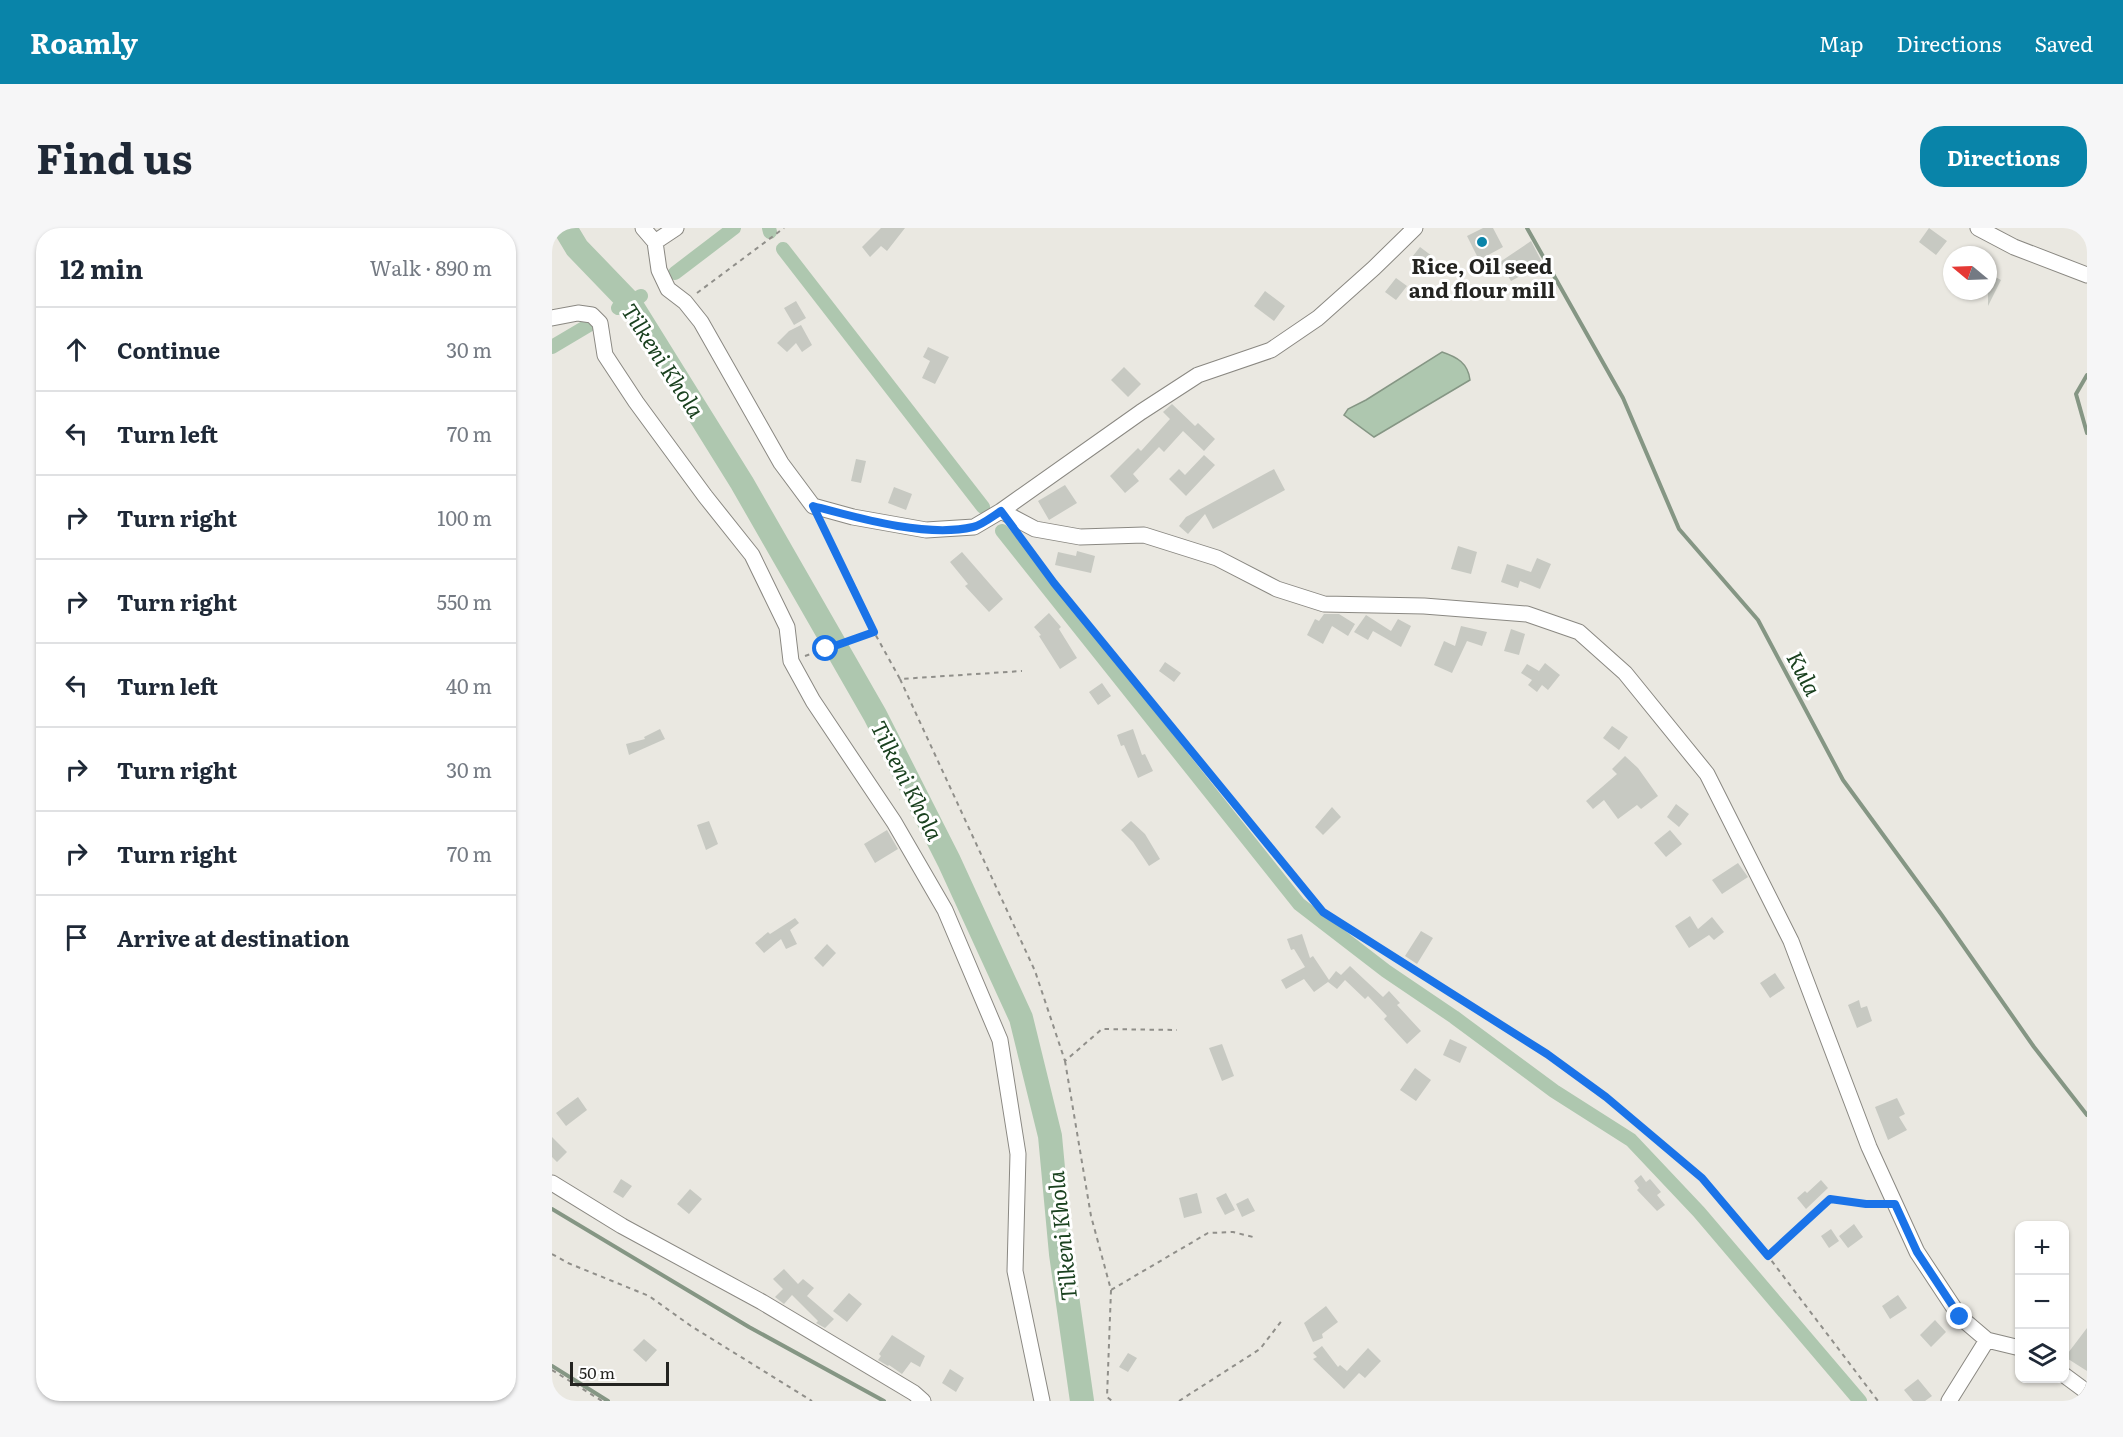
<!DOCTYPE html>
<html lang="en">
<head>
<meta charset="utf-8">
<style>
  body { margin:0; font-family:Literata,serif; background:#f6f6f7; color:#1f2937 }
  .controls { position:absolute; right:18px; bottom:18px; display:grid; overflow:hidden; border-radius:12px; box-shadow:0 2px 4px #0004 }
  .controls button { width:54px; height:54px; display:grid; place-items:center; padding:0; border:0; border-bottom:2px solid #e0e1e3; background:#fff; color:#1f2937; font:30px sans-serif }
  .compass { position:absolute; left:1391px; top:18px; width:54px; height:54px; border-radius:50%; background:#fff; box-shadow:0 2px 4px #0004; rotate:289deg }
  .scale { position:absolute; left:18px; bottom:15px; width:99px; box-sizing:border-box; padding-left:6px; border:3px solid #242421; border-top:0; font-size:16px; line-height:21px; white-space:nowrap; color:#242421; -webkit-text-stroke:4px #fff; paint-order:stroke }
  .stop { position:absolute; width:18px; height:18px; margin:-14px; border:4px solid #1a73e8; border-radius:50%; background:#fff }
  .stop.end { background:#1a73e8; border-color:#fff; box-shadow:0 2px 6px #0008 }
  .list { margin:0; padding:0; list-style:none }
  h2 { display:flex; justify-content:space-between; align-items:center; height:78px; margin:0; padding:0 24px; font-size:26px }
  h2 small { font-size:20px; font-weight:400; color:#747a83 }
  .list li { display:grid; grid-template-columns:39px 1fr auto; gap:18px; align-items:center; box-sizing:border-box; height:84px; padding:0 24px; border-top:2px solid #e0e1e3 }
  .list b { display:block; font-size:22px; white-space:nowrap }
  .list em { font-size:20px; font-style:normal; color:#747a83 }
  .icon { flex:none; width:33px; height:33px; fill:none; stroke:currentColor; stroke-width:2; stroke-linecap:round; stroke-linejoin:round }
  .map { position:relative; flex:none; width:1535px; height:1173px; overflow:hidden; border-radius:24px }
  header { display:flex; align-items:center; gap:36px; box-sizing:border-box; height:84px; padding:0 30px; background:#0984a9; color:#fff }
  header strong { font-size:28px }
  nav { display:flex; gap:33px; margin-inline-start:auto; font-size:21px }
  .intro { display:flex; align-items:center; justify-content:space-between; box-sizing:border-box; height:144px; padding:0 36px }
  h1 { margin:0; font-size:42px }
  .button { padding:15px 27px; border-radius:24px; background:#0984a9; color:#fff; font-size:21px; font-weight:700 }
  main { display:flex; gap:36px; padding:0 36px }
  aside { flex:1; background:#fff; border-radius:24px; box-shadow:0 2px 4px #0004 }
  .map>svg:first-child { display:block }
</style>
</head>
<body>
<header>
<strong>Roamly</strong>
<nav><a>Map</a><a>Directions</a><a>Saved</a></nav>
</header>
<div class="intro"><h1>Find us</h1><a class="button">Directions</a></div>
<main>
<aside>
<h2>12 min<small>Walk · 890 m</small></h2>
<ul class="list">
<li><svg class="icon" aria-label="ahead" viewBox="0 0 24 24"><path d="M12 20V5M6 11l6-6 6 6"/></svg><div><b>Continue</b></div><em>30 m</em></li>
<li><svg class="icon" aria-label="left" viewBox="0 0 24 24"><path d="M17 20v-9H6M10 6l-5 5 5 5"/></svg><div><b>Turn left</b></div><em>70 m</em></li>
<li><svg class="icon" aria-label="right" viewBox="0 0 24 24"><path d="M7 20v-9h11M14 6l5 5-5 5"/></svg><div><b>Turn right</b></div><em>100 m</em></li>
<li><svg class="icon" aria-label="right" viewBox="0 0 24 24"><path d="M7 20v-9h11M14 6l5 5-5 5"/></svg><div><b>Turn right</b></div><em>550 m</em></li>
<li><svg class="icon" aria-label="left" viewBox="0 0 24 24"><path d="M17 20v-9H6M10 6l-5 5 5 5"/></svg><div><b>Turn left</b></div><em>40 m</em></li>
<li><svg class="icon" aria-label="right" viewBox="0 0 24 24"><path d="M7 20v-9h11M14 6l5 5-5 5"/></svg><div><b>Turn right</b></div><em>30 m</em></li>
<li><svg class="icon" aria-label="right" viewBox="0 0 24 24"><path d="M7 20v-9h11M14 6l5 5-5 5"/></svg><div><b>Turn right</b></div><em>70 m</em></li>
<li><svg class="icon" aria-label="arrive" viewBox="0 0 24 24"><path d="M6 21V4h12l-3 4 3 4H6"/></svg><div><b>Arrive at destination</b></div></li>
</ul>
</aside>
<div class="map">
<svg width="1535" height="1173" viewBox="0 0 1535 1173">
  <rect width="100%" height="100%" fill="#eae8e1"/>
  <path fill="#aec7af" stroke="#859684" stroke-width="1.5" d="M 890,124 C 905,129 916,135 918,152 L 822,209 L 792,187 L 796,181 L 814,172 Z"/>
  <g fill="none" stroke-linecap="round" stroke-linejoin="round">
    <path stroke="#859684" stroke-width="4" d="M 975,0 L 1071,170 L 1127,301 L 1206,392 L 1291,552 L 1389,686 L 1482,819 L 1535,887
      M 1535,147 L 1524,166 L 1535,205
      M 0,981 L 197,1099 L 332,1173
      M 0,1138 L 56,1173"/>
    <path stroke="#aec7af" stroke-width="14" d="M 217,0 L 218,4
      M 231,21 L 431,279
      M 123,45 L 182,0
      M 66,80 L 89,68
      M 0,119 L 37,97
      M 450,303 L 747,676 L 834,743 L 902,789 L 1002,863 L 1079,912 L 1147,984 L 1308,1173"/>
    <path stroke="#aec7af" stroke-width="24" d="M 13,0 L 25,20 L 78,75 L 190,255 L 323,487 L 397,633 L 469,790 L 498,908 L 509,1026 L 530,1173"/>
  </g>
  <path fill="#c7c9c2" d="M 329,0 L 353,0 L 335,23 L 329,18 L 318,29 L 310,19 Z
    M 931,0 L 941,0 L 951,19 L 927,32 L 915,8 Z
    M 1377,0 L 1395,13 L 1384,27 L 1367,14 Z
    M 979,13 L 991,36 L 959,53 L 948,34 Z
    M 868,19 L 880,28 L 868,42 L 857,33 Z
    M 1436,45 L 1449,52 L 1436,78 Z
    M 844,50 L 855,58 L 844,72 L 833,64 Z
    M 713,63 L 733,78 L 722,93 L 702,78 Z
    M 244,73 L 254,90 L 242,97 L 232,80 Z
    M 249,97 L 260,117 L 250,124 L 244,115 L 235,124 L 225,115 L 237,103 Z
    M 376,119 L 397,129 L 383,156 L 370,150 L 378,133 L 371,129 Z
    M 572,139 L 589,156 L 576,169 L 559,152 Z
    M 620,176 L 643,198 L 646,195 L 663,211 L 652,223 L 631,203 L 612,224 L 607,219 L 581,246 L 587,253 L 573,265 L 558,248 L 586,220 L 589,223 L 618,191 L 611,184 Z
    M 652,227 L 663,237 L 634,268 L 617,251 L 627,241 L 633,247 Z
    M 304,231 L 314,233 L 309,255 L 299,253 Z
    M 722,241 L 733,262 L 661,301 L 653,286 L 636,306 L 627,298 L 634,289 Z
    M 513,257 L 525,275 L 497,292 L 486,273 Z
    M 342,259 L 360,266 L 354,282 L 336,275 Z
    M 906,318 L 925,324 L 919,346 L 899,341 Z
    M 525,323 L 543,328 L 539,345 L 503,337 L 506,324 L 524,328 Z
    M 410,324 L 451,371 L 437,384 L 413,358 L 416,356 L 398,334 Z
    M 985,330 L 999,336 L 988,361 L 968,353 L 966,360 L 949,354 L 955,336 L 979,344 Z
    M 497,385 L 509,399 L 507,401 L 525,430 L 508,441 L 487,408 L 489,407 L 482,399 Z
    M 772,386 L 787,386 L 803,396 L 796,408 L 780,398 L 771,416 L 755,407 L 763,391 L 767,393 Z
    M 814,387 L 839,403 L 846,391 L 859,398 L 849,419 L 821,403 L 816,412 L 802,404 Z
    M 909,398 L 935,404 L 930,418 L 915,413 L 900,445 L 882,437 L 892,413 L 903,418 Z
    M 959,401 L 973,406 L 967,427 L 952,423 Z
    M 613,434 L 629,445 L 622,454 L 607,443 Z
    M 993,435 L 1008,447 L 996,462 L 990,457 L 985,464 L 976,457 L 980,452 L 969,445 L 975,436 L 987,443 Z
    M 550,455 L 559,468 L 546,477 L 537,464 Z
    M 1060,498 L 1076,509 L 1067,522 L 1051,510 Z
    M 108,501 L 113,511 L 77,527 L 74,516 L 93,511 L 92,509 Z
    M 581,501 L 590,527 L 593,526 L 601,543 L 586,550 L 572,517 L 569,518 L 565,507 Z
    M 1073,528 L 1086,540 L 1106,568 L 1089,581 L 1085,577 L 1066,591 L 1052,572 L 1041,581 L 1034,573 L 1065,546 L 1060,541 Z
    M 1124,576 L 1137,586 L 1127,599 L 1115,589 Z
    M 780,579 L 789,589 L 771,607 L 763,599 Z
    M 157,593 L 166,616 L 154,622 L 145,597 Z
    M 579,593 L 593,606 L 608,631 L 597,638 L 581,614 L 569,602 Z
    M 335,602 L 346,621 L 323,635 L 312,616 Z
    M 1118,602 L 1130,616 L 1114,629 L 1102,615 Z
    M 1186,635 L 1196,649 L 1170,666 L 1160,652 Z
    M 1138,688 L 1146,701 L 1160,689 L 1172,704 L 1162,712 L 1157,707 L 1137,720 L 1123,698 Z
    M 243,690 L 247,695 L 238,702 L 245,716 L 234,721 L 229,711 L 212,725 L 203,715 L 216,704 L 218,706 Z
    M 869,703 L 881,710 L 865,736 L 853,728 Z
    M 750,706 L 758,730 L 761,728 L 777,752 L 784,743 L 789,747 L 798,738 L 831,769 L 837,763 L 848,775 L 845,777 L 869,803 L 855,816 L 832,791 L 835,788 L 816,768 L 813,771 L 793,752 L 785,761 L 776,754 L 762,764 L 752,751 L 734,761 L 729,752 L 753,739 L 742,721 L 739,722 L 735,711 Z
    M 275,716 L 284,725 L 271,739 L 262,730 Z
    M 1223,745 L 1233,760 L 1218,770 L 1208,755 Z
    M 1307,772 L 1309,780 L 1315,778 L 1320,793 L 1305,800 L 1296,777 Z
    M 898,811 L 915,819 L 908,835 L 891,827 Z
    M 670,816 L 682,848 L 670,853 L 657,820 Z
    M 863,840 L 879,852 L 864,873 L 848,862 Z
    M 26,869 L 35,882 L 14,898 L 4,885 Z
    M 1345,870 L 1353,886 L 1347,889 L 1355,902 L 1336,912 L 1323,879 Z
    M 0,909 L 15,924 L 5,934 L 0,929 Z
    M 1089,947 L 1094,954 L 1098,951 L 1109,964 L 1105,967 L 1113,977 L 1105,983 L 1085,962 L 1087,960 L 1082,953 Z
    M 69,951 L 80,958 L 71,970 L 61,964 Z
    M 1269,952 L 1276,960 L 1254,981 L 1245,970 L 1253,963 L 1255,965 Z
    M 138,961 L 150,971 L 137,986 L 125,976 Z
    M 645,965 L 650,985 L 632,990 L 627,970 Z
    M 674,965 L 683,982 L 673,987 L 664,970 Z
    M 696,970 L 703,983 L 690,989 L 684,976 Z
    M 1302,996 L 1311,1009 L 1296,1020 L 1287,1008 Z
    M 1279,1001 L 1287,1013 L 1277,1020 L 1269,1008 Z
    M 232,1041 L 246,1056 L 251,1051 L 262,1060 L 255,1068 L 282,1091 L 273,1100 L 264,1095 L 266,1093 L 240,1067 L 232,1076 L 223,1069 L 231,1061 L 221,1051 Z
    M 297,1065 L 310,1076 L 295,1094 L 281,1083 Z
    M 1346,1067 L 1355,1080 L 1338,1091 L 1330,1078 Z
    M 774,1078 L 786,1094 L 770,1106 L 771,1110 L 761,1114 L 752,1095 Z
    M 1383,1092 L 1394,1104 L 1379,1119 L 1368,1107 Z
    M 1535,1100 L 1535,1143 L 1513,1129 Z
    M 340,1107 L 373,1128 L 368,1139 L 359,1134 L 350,1146 L 337,1137 L 336,1138 L 326,1132 L 329,1128 L 327,1126 Z
    M 92,1111 L 105,1122 L 94,1134 L 81,1122 Z
    M 770,1118 L 786,1139 L 788,1137 L 795,1143 L 816,1120 L 829,1133 L 813,1150 L 807,1145 L 792,1161 L 761,1131 L 765,1129 L 761,1125 Z
    M 576,1125 L 585,1130 L 576,1144 L 567,1139 Z
    M 398,1141 L 412,1150 L 404,1164 L 390,1155 Z
    M 1366,1151 L 1380,1168 L 1373,1173 L 1361,1173 L 1352,1162 Z"/>
  <g fill="none" stroke-linecap="round" stroke-linejoin="round">
    <g stroke="#8a8882" stroke-width="17">
      <path id="street" d="M 91,0 L 103,14 L 107,42 L 116,61 L 133,74 L 149,94 L 229,235 L 261,278 L 301,289 L 374,302 L 422,299 L 449,283 L 483,301 L 528,309 L 592,307 L 665,330 L 725,361 L 772,376 L 872,378 L 975,386 L 1027,404 L 1073,445 L 1155,546 L 1239,713 L 1317,919 L 1365,1024 L 1408,1089 L 1435,1112 L 1468,1120
        M 1426,0 L 1462,19 L 1535,47
        M 103,14 L 124,0
        M 0,90 L 26,85 L 40,87 L 48,95 L 53,127 L 84,174 L 153,268 L 200,327 L 235,399 L 239,433 L 261,473 L 342,594 L 393,682 L 448,812 L 466,926 L 463,1043 L 490,1173
        M 449,283 L 589,184 L 646,147 L 719,122 L 766,90 L 822,40 L 863,0
        M 0,955 L 70,998 L 210,1074 L 362,1165 L 371,1173
        M 1512,1147 L 1535,1164
        M 1397,1173 L 1435,1112"/>
    </g>
    <path stroke="#908f8a" stroke-width="2" stroke-dasharray="4.5 4.5" stroke-linecap="butt" d="M 145,65 L 232,0
      M 269,294 L 322,404 L 348,451 L 470,443
      M 469,310 L 502,355 L 771,684 L 995,826 L 1054,869 L 1150,949 L 1216,1028 L 1326,1173
      M 253,428 L 321,404
      M 348,451 L 483,743 L 513,833 L 550,801 L 625,802
      M 513,833 L 539,988 L 559,1062 L 656,1005 L 681,1004 L 701,1009
      M 0,1026 L 16,1035 L 97,1068 L 139,1098 L 260,1173
      M 1216,1028 L 1278,971 L 1314,976 L 1329,976
      M 559,1062 L 555,1169 L 560,1173
      M 0,1142 L 50,1173
      M 627,1173 L 708,1121 L 731,1091"/>
    <use href="#street" stroke="#fff" stroke-width="15"/>
  </g>
  <g fill="none" stroke-linecap="round" stroke-linejoin="round">
    <path stroke="#1a73e8" stroke-width="8" d="M 274,421 L 322,404 L 261,278 C 306,290 375,310 421,299 C 430,297 441,288 449,283 L 502,355 L 771,684 L 995,826 L 1054,869 L 1150,950 L 1216,1028 L 1278,971 L 1314,976 L 1343,976 L 1365,1024 L 1408,1089"/>
  </g>
  <circle fill="#0984a9" stroke="#fff" stroke-width="2" cx="930" cy="14" r="6"/>
  <g text-anchor="middle" dominant-baseline="central" stroke-width="6" stroke-linejoin="round" paint-order="stroke">
    <g font-size="21" font-weight="bold" fill="#242421" stroke="#fff">
      <text x="930" y="36">Rice, Oil seed<tspan x="930" dy="24">and flour mill</tspan></text>
    </g>
    <g font-size="22" font-style="italic" fill="#1a411f" stroke="#fff">
      <text transform="translate(112 132) rotate(57)">Tilkeni Khola</text>
      <text transform="translate(1253 445) rotate(62)">Kula</text>
      <text transform="translate(356 552) rotate(63)">Tilkeni Khola</text>
      <text transform="translate(509 1008) rotate(-96)">Tilkeni Khola</text>
    </g>
  </g>
</svg>
<div class="controls">
<button>+</button>
<button>−</button>
<button><svg class="icon" aria-label="layers" viewBox="0 0 24 24"><path d="M12 4l9 5-9 5-9-5zM3 14l9 5 9-5"/></svg></button>
</div>
<svg class="compass" viewBox="-18 -18 36 36"><path d="M0-13l5 13h-10z" fill="#e53935"/><path d="M0 13l5-13h-10z" fill="#747a83"/></svg>
<div class="scale">50 m</div>
<div class="stop" style="left:274px;top:421px"></div>
<div class="stop end" style="left:1408px;top:1089px"></div>
</div>
</main>
</body>
</html>
